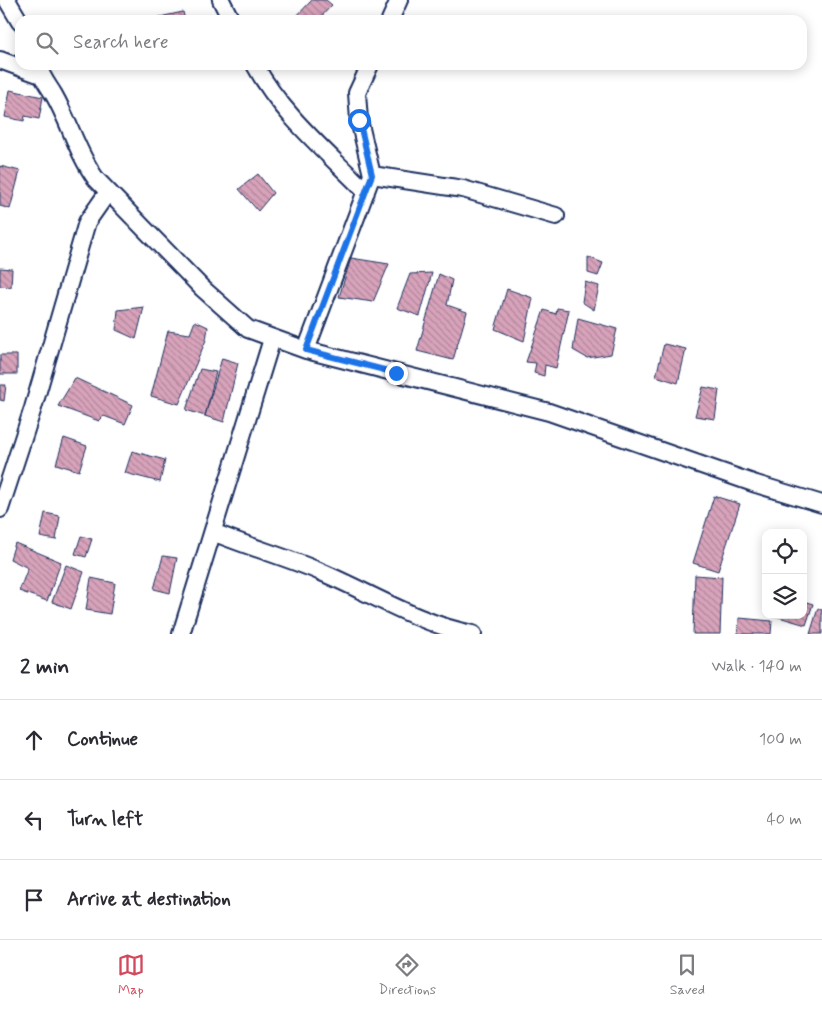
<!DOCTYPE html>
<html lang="en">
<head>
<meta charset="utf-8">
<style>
  body { margin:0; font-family:Mynerve,sans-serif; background:#f7f7f7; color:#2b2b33 }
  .controls { position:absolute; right:15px; bottom:15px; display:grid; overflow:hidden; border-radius:10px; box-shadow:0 2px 12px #0003 }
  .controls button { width:45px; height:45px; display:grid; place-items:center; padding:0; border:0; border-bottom:1px solid #e1e1e2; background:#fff; color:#2b2b33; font:25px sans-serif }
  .stop { position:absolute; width:15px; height:15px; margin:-11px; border:4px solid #1a73e8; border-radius:50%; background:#fff }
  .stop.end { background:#1a73e8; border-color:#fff; box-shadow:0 1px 5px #0008 }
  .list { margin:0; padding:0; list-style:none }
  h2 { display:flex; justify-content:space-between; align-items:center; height:65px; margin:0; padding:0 20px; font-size:21px }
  h2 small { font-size:16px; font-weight:400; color:#7c7c81 }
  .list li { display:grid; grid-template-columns:32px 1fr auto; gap:15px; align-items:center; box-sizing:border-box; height:80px; padding:0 20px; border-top:1px solid #e1e1e2 }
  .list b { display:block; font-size:19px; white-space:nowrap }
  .list em { font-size:16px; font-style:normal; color:#7c7c81 }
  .icon { flex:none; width:28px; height:28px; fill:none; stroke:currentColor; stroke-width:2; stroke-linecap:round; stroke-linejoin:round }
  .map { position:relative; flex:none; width:822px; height:634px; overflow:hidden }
  .search { position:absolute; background:#fff; box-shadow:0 2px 12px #0003; left:15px; right:15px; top:15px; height:55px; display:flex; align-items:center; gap:12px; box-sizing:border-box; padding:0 18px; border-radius:15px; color:#7c7c81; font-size:19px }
  .sheet { height:305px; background:#fff }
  nav { display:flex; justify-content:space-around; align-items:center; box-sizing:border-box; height:70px; border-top:1px solid #e1e1e2; background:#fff; font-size:14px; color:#7c7c81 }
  nav a { display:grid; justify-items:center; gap:2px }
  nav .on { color:#d1495b }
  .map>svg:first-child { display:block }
</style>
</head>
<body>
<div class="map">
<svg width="822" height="634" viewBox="0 0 822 634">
  <defs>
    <pattern id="building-back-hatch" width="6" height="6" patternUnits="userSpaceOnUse" patternTransform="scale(1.25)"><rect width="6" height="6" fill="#d8a3ba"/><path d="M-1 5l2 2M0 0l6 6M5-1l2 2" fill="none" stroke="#ae859a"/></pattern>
  </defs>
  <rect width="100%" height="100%" fill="#fff"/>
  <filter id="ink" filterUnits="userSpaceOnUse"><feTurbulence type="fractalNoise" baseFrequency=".02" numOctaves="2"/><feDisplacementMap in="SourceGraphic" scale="10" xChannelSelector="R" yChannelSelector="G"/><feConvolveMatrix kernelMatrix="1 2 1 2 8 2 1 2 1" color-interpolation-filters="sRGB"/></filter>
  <g filter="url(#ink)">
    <path fill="url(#building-back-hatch)" stroke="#1b2f5e" d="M 312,0 L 326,0 L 332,5 L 318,20 L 293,20 Z
      M 183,12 L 185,20 L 151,20 L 150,19 Z
      M 10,90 L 43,97 L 39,119 L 25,116 L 24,121 L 5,117 Z
      M 0,166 L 20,171 L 10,209 L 0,206 Z
      M 258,174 L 273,193 L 258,211 L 239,189 Z
      M 588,257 L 603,263 L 598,276 L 588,273 Z
      M 351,258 L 389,264 L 373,302 L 339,297 Z
      M 0,268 L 12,269 L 11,287 L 0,286 Z
      M 432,273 L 420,316 L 397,308 L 410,274 Z
      M 439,274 L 452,280 L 447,305 L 467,312 L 453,360 L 417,351 Z
      M 585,282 L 599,286 L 594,310 L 582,302 Z
      M 507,289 L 533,298 L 524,341 L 495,329 Z
      M 144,307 L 136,339 L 116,330 L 118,310 Z
      M 557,308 L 569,310 L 556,368 L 545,365 L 544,376 L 534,373 L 536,363 L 526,362 L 544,310 L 556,314 Z
      M 578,318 L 617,329 L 611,354 L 587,358 L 573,350 Z
      M 195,321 L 208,327 L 206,340 L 179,404 L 151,396 L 168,331 L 190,334 Z
      M 664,344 L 686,349 L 678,383 L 656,376 Z
      M 0,355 L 17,355 L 17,374 L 0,374 Z
      M 222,358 L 238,363 L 224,422 L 205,416 Z
      M 200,369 L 216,372 L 205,416 L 186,410 Z
      M 75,378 L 133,405 L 125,424 L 104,416 L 99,421 L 58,406 Z
      M 0,385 L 6,385 L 4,401 L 0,400 Z
      M 703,387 L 719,390 L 715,419 L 695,416 Z
      M 64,438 L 87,446 L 79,471 L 56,464 Z
      M 132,451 L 165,460 L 160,482 L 125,473 Z
      M 714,496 L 740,504 L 718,571 L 693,563 Z
      M 45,513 L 60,516 L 56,540 L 40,537 Z
      M 81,536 L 92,539 L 86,557 L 75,554 Z
      M 15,543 L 61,562 L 47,601 L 19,591 L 28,568 L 10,559 Z
      M 163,556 L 177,558 L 170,593 L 154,589 Z
      M 66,565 L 84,572 L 71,609 L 52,602 Z
      M 695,575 L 722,577 L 720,634 L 693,634 Z
      M 91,578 L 115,583 L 110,614 L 86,610 Z
      M 803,601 L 813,604 L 806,625 L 772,615 L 803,615 Z
      M 818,608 L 822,610 L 822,634 L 810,634 Z
      M 739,618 L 772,621 L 771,634 L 738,634 Z"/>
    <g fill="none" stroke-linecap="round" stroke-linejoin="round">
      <g stroke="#1b2f5e" stroke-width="20">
        <path id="street" d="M 7,0 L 20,22
          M 221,0 L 231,20
          M 390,20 L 399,0
          M 0,60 L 41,75
          M 38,65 C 41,77 48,85 54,95 C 70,123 77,153 96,179 L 202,288 L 248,329 L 306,350 L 549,412 L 756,484 L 822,504
          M 255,65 C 282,115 327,152 366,192
          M 370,65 L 357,93 L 359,120 L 372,175
          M 306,350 L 372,175 L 463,189 L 556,216
          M 0,509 L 33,408 L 87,222 L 108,192
          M 213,532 C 249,547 286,557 321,572 C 371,593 419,624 473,634
          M 181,634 L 272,339"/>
      </g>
      <use href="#street" stroke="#fff" stroke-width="16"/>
    </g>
  </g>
  <g fill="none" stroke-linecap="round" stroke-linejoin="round" filter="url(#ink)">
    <path stroke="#1a73e8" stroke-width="6" d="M 359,120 L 372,175 L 306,350 L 396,373"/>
  </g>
</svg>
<div class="controls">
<button><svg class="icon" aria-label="locate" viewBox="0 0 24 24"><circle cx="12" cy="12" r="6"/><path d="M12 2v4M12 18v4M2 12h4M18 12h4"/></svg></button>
<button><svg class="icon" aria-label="layers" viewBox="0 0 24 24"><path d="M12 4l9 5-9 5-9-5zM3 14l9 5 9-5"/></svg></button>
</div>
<div class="stop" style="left:359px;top:120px"></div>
<div class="stop end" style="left:396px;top:373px"></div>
<div class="search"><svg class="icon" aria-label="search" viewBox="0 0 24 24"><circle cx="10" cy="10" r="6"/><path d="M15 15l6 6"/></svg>Search here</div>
</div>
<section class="sheet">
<h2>2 min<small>Walk · 140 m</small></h2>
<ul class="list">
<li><svg class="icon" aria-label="ahead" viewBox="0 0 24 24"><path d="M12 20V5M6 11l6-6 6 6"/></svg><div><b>Continue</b></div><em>100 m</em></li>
<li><svg class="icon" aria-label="left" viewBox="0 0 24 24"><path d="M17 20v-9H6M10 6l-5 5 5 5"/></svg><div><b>Turn left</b></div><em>40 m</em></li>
<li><svg class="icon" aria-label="arrive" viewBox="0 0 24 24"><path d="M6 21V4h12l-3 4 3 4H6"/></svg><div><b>Arrive at destination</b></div></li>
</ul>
</section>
<nav>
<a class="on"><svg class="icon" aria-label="map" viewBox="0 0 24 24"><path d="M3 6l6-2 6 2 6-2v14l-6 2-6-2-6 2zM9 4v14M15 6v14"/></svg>Map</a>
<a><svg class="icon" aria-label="directions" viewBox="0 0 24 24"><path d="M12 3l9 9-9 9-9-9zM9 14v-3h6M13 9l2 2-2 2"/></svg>Directions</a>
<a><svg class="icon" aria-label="saved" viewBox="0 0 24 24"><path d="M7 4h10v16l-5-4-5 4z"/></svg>Saved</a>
</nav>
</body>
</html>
